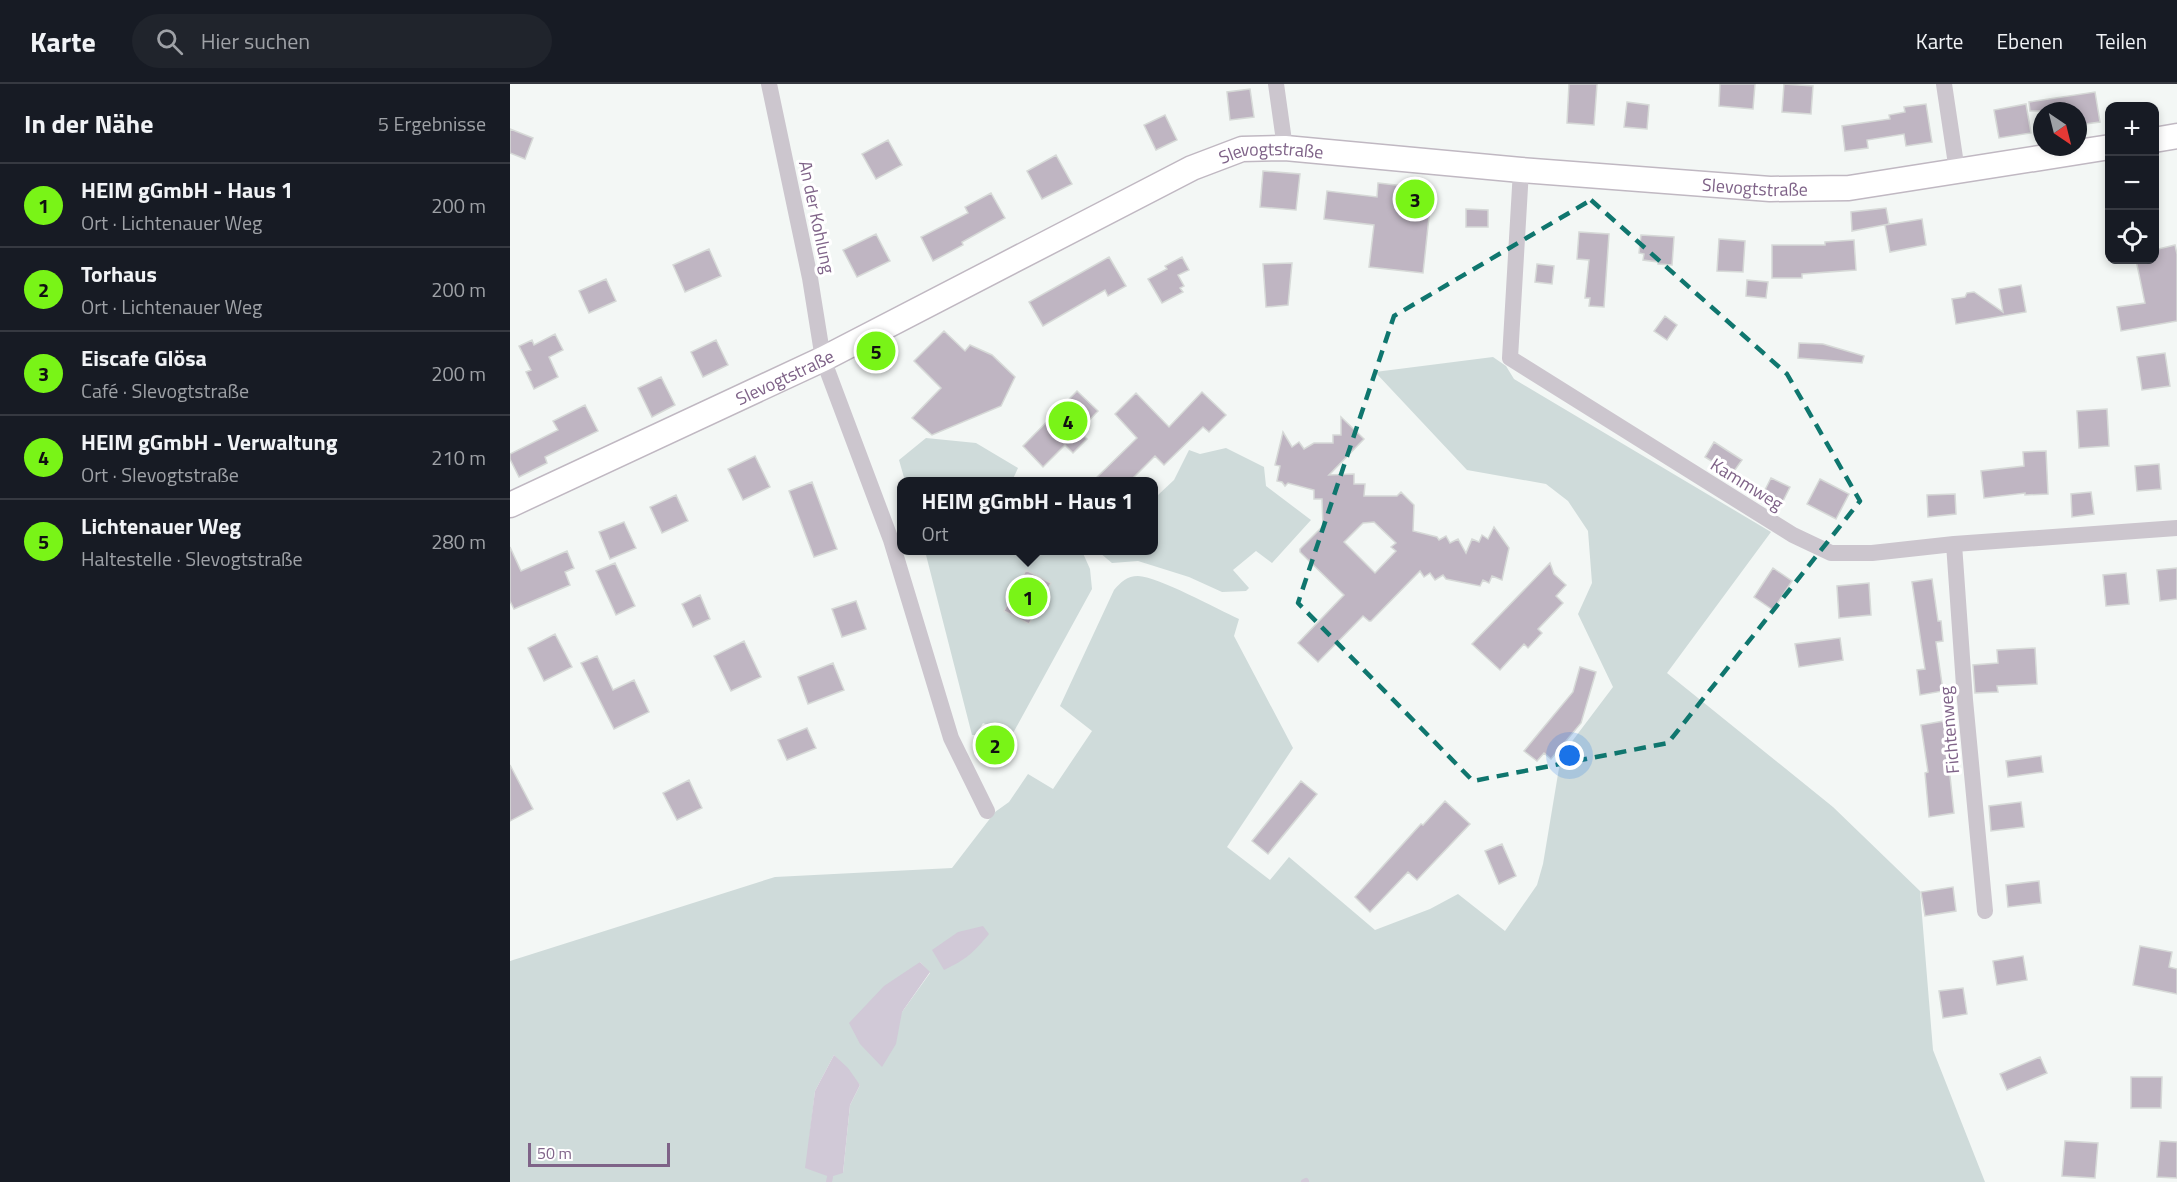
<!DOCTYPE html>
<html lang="de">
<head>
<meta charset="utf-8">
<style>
  body { margin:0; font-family:"Titillium Web",sans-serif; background:#20242c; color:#f1f3f6 }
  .controls { position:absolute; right:18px; top:18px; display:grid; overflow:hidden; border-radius:12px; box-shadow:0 3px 9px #0003 }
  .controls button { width:54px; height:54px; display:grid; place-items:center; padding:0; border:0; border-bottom:2px solid #363941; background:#171b24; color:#f1f3f6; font:30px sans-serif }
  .compass { position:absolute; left:1523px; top:18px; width:54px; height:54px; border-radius:50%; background:#171b24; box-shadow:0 3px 9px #0003; rotate:145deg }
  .scale { position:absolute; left:18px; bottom:15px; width:142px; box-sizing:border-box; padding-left:6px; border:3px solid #7f6388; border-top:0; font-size:16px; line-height:21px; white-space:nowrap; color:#7f6388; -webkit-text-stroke:4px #fff; paint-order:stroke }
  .you { position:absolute; left:1060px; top:672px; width:21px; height:21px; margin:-15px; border:4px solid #fff; border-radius:50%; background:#1a73e8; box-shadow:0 0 0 9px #1a73e833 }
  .badge { display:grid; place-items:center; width:39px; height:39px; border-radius:50%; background:#79f417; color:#111; font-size:20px; font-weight:700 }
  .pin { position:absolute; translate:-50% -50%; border:3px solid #fff; box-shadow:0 2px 6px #0006 }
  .popup { position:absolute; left:387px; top:393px; width:261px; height:78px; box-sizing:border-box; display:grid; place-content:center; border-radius:12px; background:#171b24; filter:drop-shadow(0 2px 4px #0005); font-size:20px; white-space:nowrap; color:#9ea1a6 }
  .popup b { font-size:22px; color:#f1f3f6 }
  .popup::after { content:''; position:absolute; left:50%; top:100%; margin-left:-12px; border:12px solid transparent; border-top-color:#171b24 }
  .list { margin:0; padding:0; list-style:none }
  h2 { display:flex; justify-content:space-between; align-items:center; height:78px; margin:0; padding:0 24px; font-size:26px }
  h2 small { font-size:20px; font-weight:400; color:#9ea1a6 }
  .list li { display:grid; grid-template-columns:39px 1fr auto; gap:18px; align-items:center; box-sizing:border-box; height:84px; padding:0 24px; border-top:2px solid #363941 }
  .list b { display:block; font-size:22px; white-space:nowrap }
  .list p { margin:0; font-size:20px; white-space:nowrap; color:#9ea1a6 }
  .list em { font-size:20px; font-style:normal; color:#9ea1a6 }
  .icon { flex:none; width:33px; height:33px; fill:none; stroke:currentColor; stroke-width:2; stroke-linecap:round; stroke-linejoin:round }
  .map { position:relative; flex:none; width:1667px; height:1098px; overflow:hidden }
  header { display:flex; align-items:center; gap:36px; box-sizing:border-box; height:84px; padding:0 30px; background:#171b24; border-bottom:2px solid #363941 }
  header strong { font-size:28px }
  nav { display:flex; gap:33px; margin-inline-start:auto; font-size:21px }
  .search { width:420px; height:54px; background:#20242c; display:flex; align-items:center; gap:15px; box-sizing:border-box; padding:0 21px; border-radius:33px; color:#9ea1a6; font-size:22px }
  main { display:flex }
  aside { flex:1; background:#171b24 }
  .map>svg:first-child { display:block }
</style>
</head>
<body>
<header>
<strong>Karte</strong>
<div class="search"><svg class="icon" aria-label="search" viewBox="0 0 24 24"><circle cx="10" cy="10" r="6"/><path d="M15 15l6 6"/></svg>Hier suchen</div>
<nav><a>Karte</a><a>Ebenen</a><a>Teilen</a></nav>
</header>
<main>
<aside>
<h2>In der Nähe<small>5 Ergebnisse</small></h2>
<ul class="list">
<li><span class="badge">1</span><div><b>HEIM gGmbH - Haus 1</b><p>Ort · Lichtenauer Weg</p></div><em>200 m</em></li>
<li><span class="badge">2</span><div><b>Torhaus</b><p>Ort · Lichtenauer Weg</p></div><em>200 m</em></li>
<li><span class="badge">3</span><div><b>Eiscafe Glösa</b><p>Café · Slevogtstraße</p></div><em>200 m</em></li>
<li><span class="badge">4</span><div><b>HEIM gGmbH - Verwaltung</b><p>Ort · Slevogtstraße</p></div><em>210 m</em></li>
<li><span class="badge">5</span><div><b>Lichtenauer Weg</b><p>Haltestelle · Slevogtstraße</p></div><em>280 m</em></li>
</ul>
</aside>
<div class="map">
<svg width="1667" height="1098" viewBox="0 0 1667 1098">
  <rect width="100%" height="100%" fill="#f3f7f5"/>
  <path fill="#cfdbda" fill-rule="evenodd" d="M 983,273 L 996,282 L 1004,295 L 1261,448 L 1157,589 L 1323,723 L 1410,807 L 1423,966 L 1475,1098 L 0,1098 L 0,877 L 265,793 L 442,784 L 485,728 L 499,718 L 518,690 L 543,705 L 582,647 L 550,622 L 604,506 C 611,498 617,492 628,492 C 647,492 709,526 729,535 L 724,552 L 783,664 L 717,763 L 760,796 L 779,773 L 865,846 L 920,825 L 948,810 L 995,847 L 1027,801 L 1033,780 L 1051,672 L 1103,603 L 1068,530 L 1082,499 L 1078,447 L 1058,417 L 1036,400 L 957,386 L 865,288 ZM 410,878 L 420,889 L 392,928 ZM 324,971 L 350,1001 L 340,1021 L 333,1089 L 296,1084 L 305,1007 Z
    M 416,354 L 466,359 L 508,384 L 502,397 L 395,397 L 389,376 Z
    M 716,364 L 754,383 L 756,402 L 801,436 L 762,479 L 746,467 L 723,486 L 739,504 L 736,507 L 712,508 L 679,493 L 628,477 L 602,479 L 590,469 L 591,466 L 644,466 L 644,407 L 648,411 L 664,396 L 679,366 L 690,370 Z
    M 415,467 L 572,467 L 580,485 L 582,505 L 502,651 L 473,639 L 466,651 L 462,651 Z"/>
  <path fill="#d1c9d7" d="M 473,842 L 479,850 C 463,869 457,875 434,886 L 422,866 L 448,848 Z
    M 410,878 L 420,888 L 392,928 L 386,960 L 372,983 L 350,960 L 339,939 L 374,902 Z
    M 324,971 L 338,984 L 350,1001 L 340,1021 L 333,1089 L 320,1093 L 295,1084 L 305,1007 Z"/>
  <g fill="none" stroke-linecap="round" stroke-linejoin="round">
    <path stroke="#d1c9d7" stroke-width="6" d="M 319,1098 L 320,1093
      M 794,1098 L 796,1097"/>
  </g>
  <path fill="#bfb5c2" stroke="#d6d9d7" stroke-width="1.5" fill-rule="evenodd" d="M 1059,0 L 1087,0 L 1084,41 L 1057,39 Z
    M 1210,0 L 1245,0 L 1243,25 L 1209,22 Z
    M 1274,0 L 1303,2 L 1301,30 L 1272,28 Z
    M 740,5 L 744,33 L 720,36 L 717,8 Z
    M 1585,8 L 1590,38 L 1568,41 L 1568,27 L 1520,27 L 1519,18 Z
    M 1117,18 L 1139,21 L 1137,45 L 1114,43 Z
    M 1416,20 L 1422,58 L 1396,62 L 1394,50 L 1357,56 L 1358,64 L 1335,67 L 1332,42 L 1380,35 L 1379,31 L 1395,28 L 1394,23 Z
    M 1516,20 L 1521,49 L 1489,54 L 1484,26 Z
    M 655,31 L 667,56 L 646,66 L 634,41 Z
    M 0,45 L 23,54 L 15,75 L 0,69 Z
    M 378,56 L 392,81 L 366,95 L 352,70 Z
    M 546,71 L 562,100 L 532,115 L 517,87 Z
    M 753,87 L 790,90 L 786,126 L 750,123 Z
    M 868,99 L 922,105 L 913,189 L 859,183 L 864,141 L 814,135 L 817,107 L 867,113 Z
    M 481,109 L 495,134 L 452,158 L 453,161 L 423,177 L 411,153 L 458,129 L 455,123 Z
    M 1376,124 L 1379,140 L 1342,147 L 1341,128 Z
    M 956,125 L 978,126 L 978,143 L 956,143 Z
    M 1412,135 L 1416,161 L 1380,168 L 1375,141 Z
    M 1069,148 L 1099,150 L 1094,223 L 1079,222 L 1080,214 L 1075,214 L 1079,176 L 1067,175 Z
    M 366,150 L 380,177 L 347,193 L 333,166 Z
    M 1131,151 L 1164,153 L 1162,181 L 1148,180 L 1148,178 L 1133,176 L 1134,170 L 1129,169 Z
    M 1209,155 L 1235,157 L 1233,188 L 1207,187 Z
    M 1344,156 L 1346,186 L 1292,190 L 1292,194 L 1262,194 L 1262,161 L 1315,161 L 1315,158 Z
    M 1665,161 L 1667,170 L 1667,237 L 1611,247 L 1607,223 L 1635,219 L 1626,176 L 1644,176 L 1644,166 Z
    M 199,165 L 211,192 L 175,208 L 163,181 Z
    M 599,173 L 616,202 L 598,212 L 595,206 L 533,242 L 519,218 Z
    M 672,173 L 679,186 L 668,191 L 674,202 L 670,204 L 673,208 L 652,219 L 638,195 L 657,185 L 655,182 Z
    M 782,179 L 778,221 L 756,223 L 753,180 Z
    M 1027,180 L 1044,182 L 1042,200 L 1025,198 Z
    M 96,195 L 106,217 L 79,229 L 69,207 Z
    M 1237,196 L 1258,198 L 1256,214 L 1236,212 Z
    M 1511,201 L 1516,228 L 1446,240 L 1442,215 L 1455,213 L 1457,209 L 1464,208 L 1493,228 L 1489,205 Z
    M 1155,232 L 1167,241 L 1157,256 L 1144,247 Z
    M 434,247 L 455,267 L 460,261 L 482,271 L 505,293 L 491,322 L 422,351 L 402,334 L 431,304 L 404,277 Z
    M 45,250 L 53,266 L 39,273 L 48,293 L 24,305 L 16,288 L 21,286 L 9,262 L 22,256 L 24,261 Z
    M 206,256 L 218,281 L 193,293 L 181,268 Z
    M 1289,259 L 1313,260 L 1354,272 L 1352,279 L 1288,274 Z
    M 1655,269 L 1660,302 L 1632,306 L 1627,273 Z
    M 151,293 L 165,321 L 142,333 L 128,304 Z
    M 567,307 L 588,327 L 569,347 L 577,355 L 563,369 L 555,361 L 533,383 L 513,362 Z
    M 692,308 L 716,331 L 699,348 L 693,343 L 654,381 L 645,372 L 619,398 L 582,398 L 627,354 L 605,330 L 626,309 L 659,343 Z
    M 75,321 L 88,347 L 35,373 L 37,379 L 9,393 L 0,375 L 0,370 L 48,346 L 43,337 Z
    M 1597,325 L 1599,362 L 1569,364 L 1567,327 Z
    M 831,333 L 854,355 L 819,391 L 844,390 L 844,400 L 855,400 L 854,412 L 887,412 L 891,408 L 904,421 L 903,447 L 927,453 L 929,456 L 936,452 L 940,459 L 948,455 L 956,469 L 962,455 L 969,458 L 972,451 L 978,455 L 984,443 L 999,464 L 992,496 L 982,492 L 979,499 L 973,496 L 970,502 L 936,495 L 933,491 L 925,496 L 920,489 L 914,493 L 910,487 L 861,537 L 859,537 L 853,532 L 808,578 L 788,559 L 834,511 L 790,468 L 790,465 L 813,442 L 812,415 L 804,415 L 804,406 L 778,399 L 775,402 L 772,398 L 767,397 L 770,382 L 765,381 L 773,348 L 782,363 L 789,358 L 794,365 L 804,359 L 823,359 L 823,351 L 831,351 ZM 864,438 L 886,459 L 881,463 L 886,467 L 865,489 L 834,458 L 853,439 Z
    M 1204,358 L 1232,376 L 1222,390 L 1195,373 Z
    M 1536,367 L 1538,410 L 1515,411 L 1515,409 L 1474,414 L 1471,387 L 1514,382 L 1513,368 Z
    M 245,372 L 260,403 L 233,416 L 218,385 Z
    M 1649,380 L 1651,405 L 1627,407 L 1625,382 Z
    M 1261,394 L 1280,403 L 1272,419 L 1253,410 Z
    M 1310,395 L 1339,410 L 1326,435 L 1297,420 Z
    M 302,398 L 327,465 L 304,473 L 279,407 Z
    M 1581,408 L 1584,430 L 1562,433 L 1561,410 Z
    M 1445,410 L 1446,430 L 1418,433 L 1417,411 Z
    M 166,411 L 178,437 L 152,449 L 140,423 Z
    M 114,438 L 126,464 L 100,475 L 89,448 Z
    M 0,463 L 11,487 L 57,467 L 64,484 L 55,488 L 60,501 L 4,525 L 0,517 Z
    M 105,479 L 125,522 L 106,531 L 86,487 Z
    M 1040,479 L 1044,490 L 1056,501 L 1046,512 L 1053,519 L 1028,545 L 1032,549 L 1018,564 L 1014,560 L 990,586 L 962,560 Z
    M 1263,484 L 1282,497 L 1263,526 L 1244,513 Z
    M 1667,484 L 1667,515 L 1650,517 L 1647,486 Z
    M 516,486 L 541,499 L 519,540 L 494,527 Z
    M 1616,489 L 1619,520 L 1596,522 L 1593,491 Z
    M 1422,495 L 1428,537 L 1431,537 L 1433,557 L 1426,558 L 1433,607 L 1410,611 L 1407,586 L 1415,585 L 1402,498 Z
    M 1359,499 L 1361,531 L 1329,534 L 1327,502 Z
    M 190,511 L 200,535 L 183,543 L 172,520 Z
    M 346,517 L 356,545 L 332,553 L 322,525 Z
    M 45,550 L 62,583 L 34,597 L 18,564 Z
    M 1330,554 L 1333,576 L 1289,583 L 1285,560 Z
    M 234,557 L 251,593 L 221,607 L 204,572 Z
    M 1525,564 L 1527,600 L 1487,602 L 1488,608 L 1465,609 L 1463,581 L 1488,579 L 1487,566 Z
    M 87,572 L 103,606 L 124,596 L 139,628 L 104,645 L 71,579 Z
    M 323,579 L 334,606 L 298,620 L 288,593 Z
    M 1070,583 L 1086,588 L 1071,639 L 1041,675 L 1034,669 L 1027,677 L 1014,667 L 1063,608 Z
    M 1434,637 L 1444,729 L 1419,733 L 1415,689 L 1418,688 L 1411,641 Z
    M 297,644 L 306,664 L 277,676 L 268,656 Z
    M 475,645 L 503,660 L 495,677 L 466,661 Z
    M 1531,672 L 1533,688 L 1498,693 L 1496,677 Z
    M 0,681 L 23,725 L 0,737 Z
    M 179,696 L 192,724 L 167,736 L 153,709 Z
    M 791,697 L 807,710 L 758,770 L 742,757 Z
    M 935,717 L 960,740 L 907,796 L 898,788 L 860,828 L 845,813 L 911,740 L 913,741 Z
    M 1511,718 L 1514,743 L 1481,747 L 1479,722 Z
    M 992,760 L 1006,792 L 989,800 L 975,767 Z
    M 1529,797 L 1531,819 L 1498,823 L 1496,801 Z
    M 1443,803 L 1446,827 L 1415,832 L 1411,808 Z
    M 1630,862 L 1662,868 L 1659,883 L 1667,885 L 1667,910 L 1623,901 Z
    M 1513,872 L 1517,896 L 1487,901 L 1483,877 Z
    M 1453,904 L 1457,930 L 1433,934 L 1429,907 Z
    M 1530,973 L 1537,989 L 1497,1006 L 1490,990 Z
    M 1621,993 L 1652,993 L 1651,1024 L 1621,1024 Z
    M 1555,1057 L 1588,1059 L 1585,1094 L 1552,1092 Z
    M 1650,1057 L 1667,1058 L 1667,1094 L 1647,1093 Z"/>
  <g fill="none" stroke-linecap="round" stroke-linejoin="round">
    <g stroke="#c0b8c2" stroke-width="27">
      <g id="secondary">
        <path d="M 1644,56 L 1667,52"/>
        <path id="s1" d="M 0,421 L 313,275 L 682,84 L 732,65 L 775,64 L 1011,86 L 1260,105 L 1339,104 L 1600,63"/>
      </g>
    </g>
    <path stroke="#ccc6ce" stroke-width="16" d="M 259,0 L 300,194 L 313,275 L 381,456 L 441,654 L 477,727
      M 766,0 L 775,64
      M 1434,0 L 1447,87
      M 1011,86 L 1000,274 L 1283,451 L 1321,469 L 1362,469 L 1444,460 L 1667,444
      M 1444,460 L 1455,616 L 1475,827"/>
    <use href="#secondary" stroke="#fff" stroke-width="24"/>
  </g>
  <path fill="none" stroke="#0f766e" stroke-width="4.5" stroke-dasharray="12 8" stroke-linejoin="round" d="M 1081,116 L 1277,290 L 1350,417 L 1158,659 L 963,697 L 788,519 L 884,232 Z"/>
  <g text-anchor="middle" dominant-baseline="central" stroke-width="6" stroke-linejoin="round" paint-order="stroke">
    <g font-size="18" fill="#7f6388" stroke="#fff">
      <text stroke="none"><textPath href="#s1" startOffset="843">Slevogtstraße</textPath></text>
      <text stroke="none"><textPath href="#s1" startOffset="1329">Slevogtstraße</textPath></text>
      <text transform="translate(307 133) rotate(78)">An der Kohlung</text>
      <text stroke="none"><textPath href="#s1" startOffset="303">Slevogtstraße</textPath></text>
      <text transform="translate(1237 400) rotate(32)">Kammweg</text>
      <text transform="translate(1439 646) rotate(-95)">Fichtenweg</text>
    </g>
  </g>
</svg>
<div class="controls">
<button>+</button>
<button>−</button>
<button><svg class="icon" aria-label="locate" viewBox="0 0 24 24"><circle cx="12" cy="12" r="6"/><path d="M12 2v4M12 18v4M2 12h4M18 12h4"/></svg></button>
</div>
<svg class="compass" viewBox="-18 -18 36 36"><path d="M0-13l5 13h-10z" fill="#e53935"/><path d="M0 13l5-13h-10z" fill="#9ea1a6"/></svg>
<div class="scale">50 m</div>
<div class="you"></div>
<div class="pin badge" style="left:518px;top:513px">1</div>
<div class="popup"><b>HEIM gGmbH - Haus 1</b>Ort</div>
<div class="pin badge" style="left:485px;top:661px">2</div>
<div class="pin badge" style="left:905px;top:115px">3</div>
<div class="pin badge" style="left:558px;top:337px">4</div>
<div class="pin badge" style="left:366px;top:267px">5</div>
</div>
</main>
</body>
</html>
